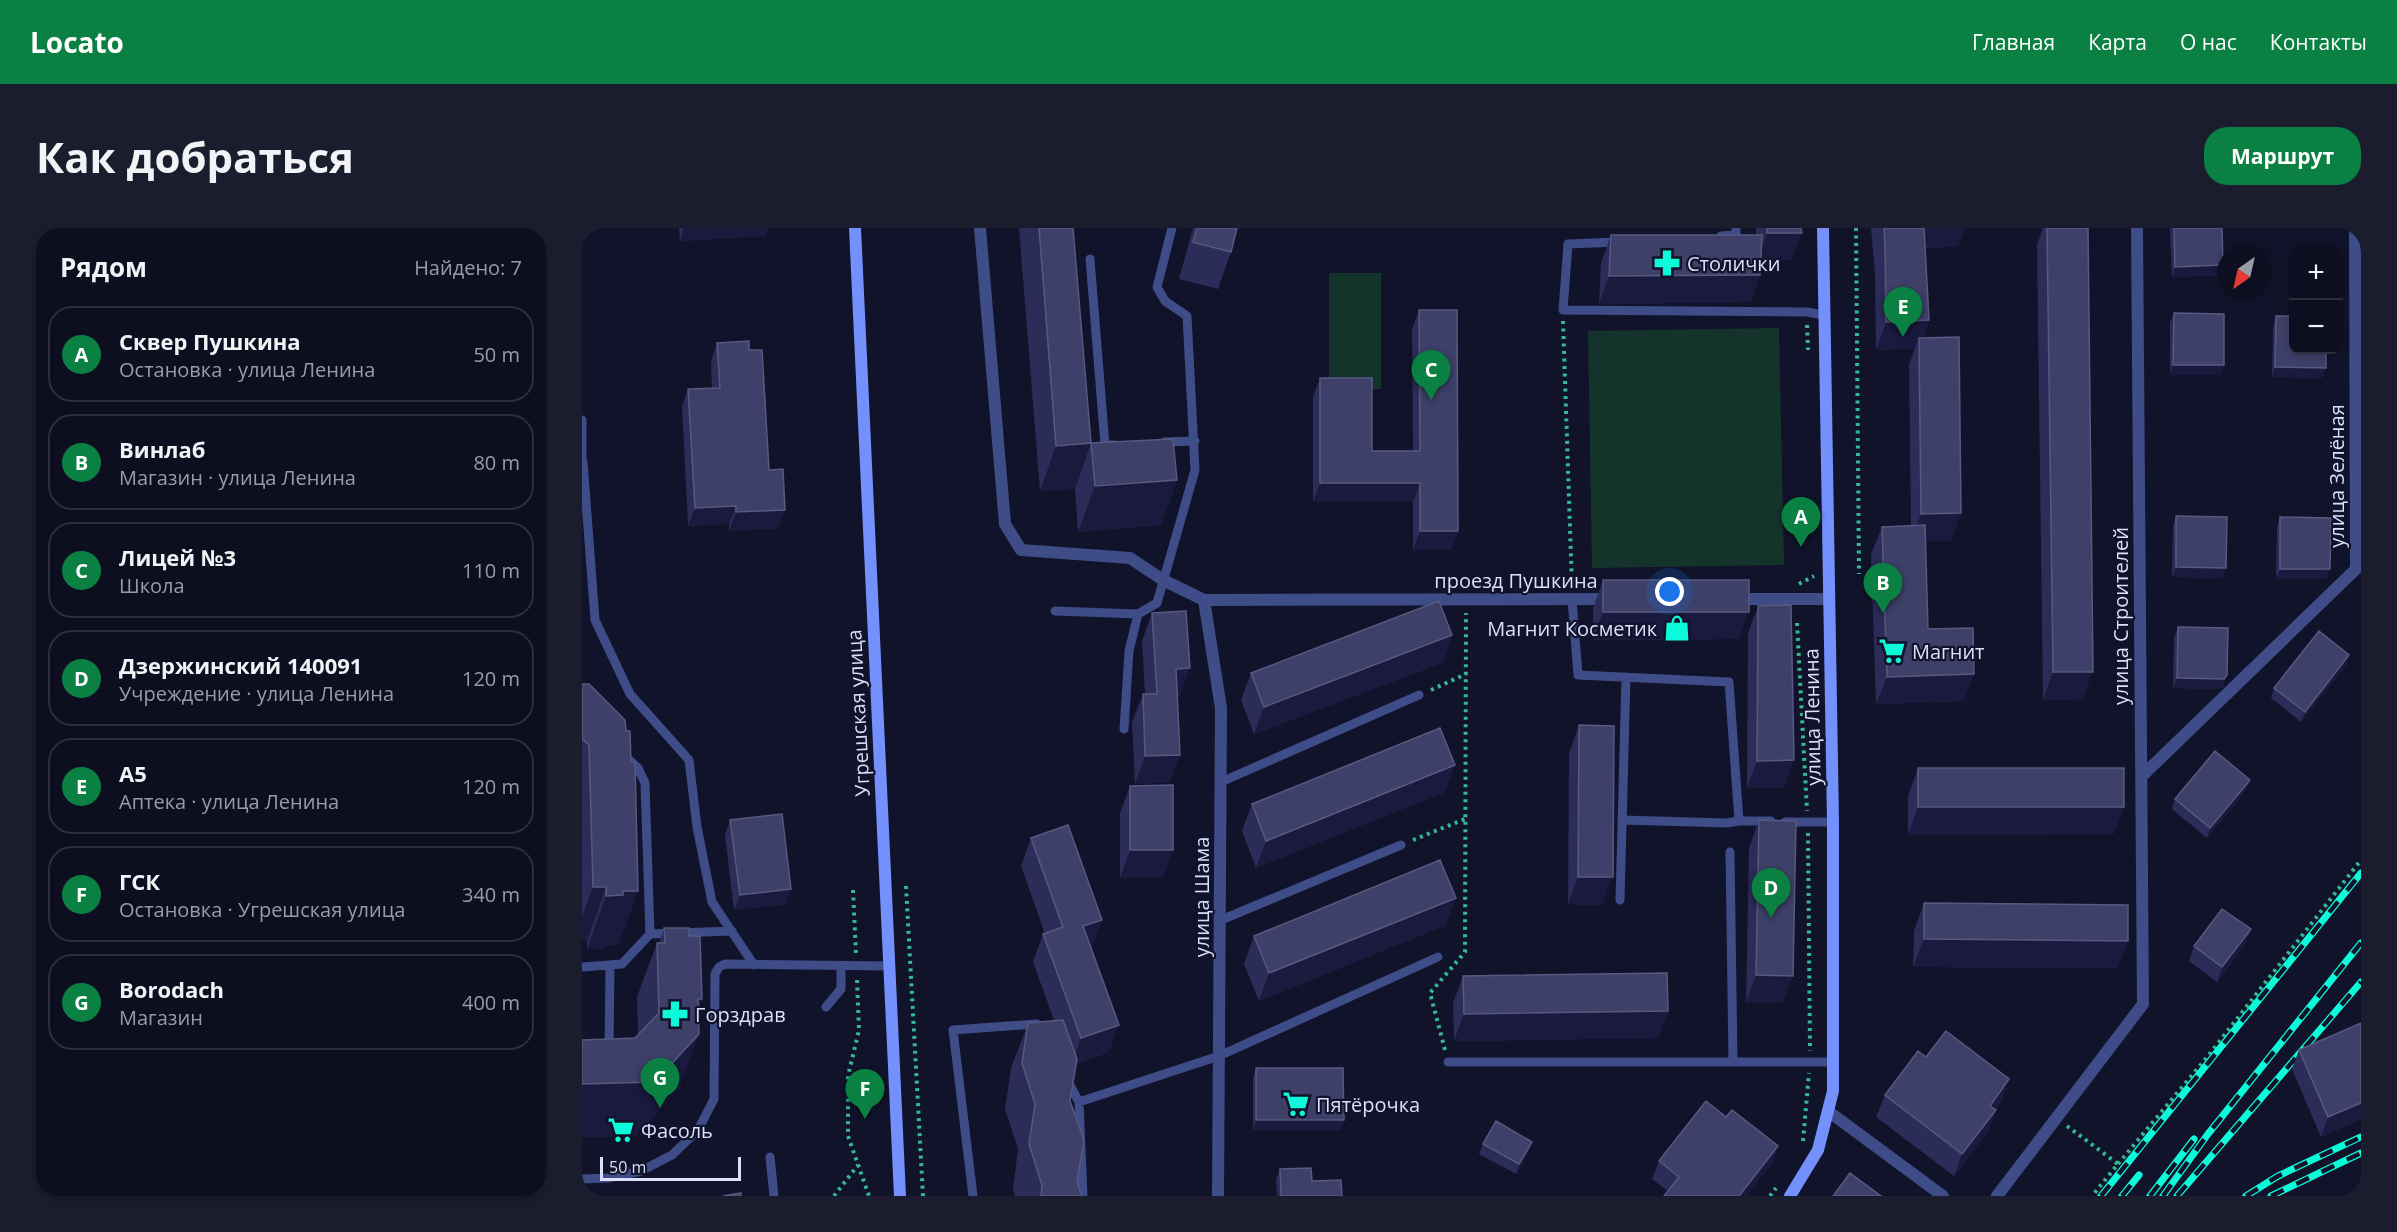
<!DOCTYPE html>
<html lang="ru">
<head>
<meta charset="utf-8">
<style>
  body { margin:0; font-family:"Open Sans",sans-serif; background:#1b1c2d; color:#f1f3f6 }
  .controls { position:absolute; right:18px; top:18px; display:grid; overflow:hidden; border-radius:12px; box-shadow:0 3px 9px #0003 }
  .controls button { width:54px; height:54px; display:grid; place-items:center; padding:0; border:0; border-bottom:2px solid #2d2e3e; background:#0d0e20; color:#f1f3f6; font:30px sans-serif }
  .compass { position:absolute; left:1635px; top:18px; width:54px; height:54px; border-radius:50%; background:#0d0e20; box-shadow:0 3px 9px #0003; rotate:214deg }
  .scale { position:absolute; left:18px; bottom:15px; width:141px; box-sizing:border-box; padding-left:6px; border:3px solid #dbdffe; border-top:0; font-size:16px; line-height:21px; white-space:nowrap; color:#dbdffe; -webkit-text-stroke:4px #11132a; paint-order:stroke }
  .you { position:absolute; left:1088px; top:364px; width:21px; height:21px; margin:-15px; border:4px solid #fff; border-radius:50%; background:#1a73e8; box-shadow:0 0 0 9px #1a73e833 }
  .badge { display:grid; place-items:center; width:39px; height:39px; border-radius:50%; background:#0b8043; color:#fff; font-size:20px; font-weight:700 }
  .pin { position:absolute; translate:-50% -50px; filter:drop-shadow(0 2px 3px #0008) }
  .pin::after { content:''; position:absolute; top:32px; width:21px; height:18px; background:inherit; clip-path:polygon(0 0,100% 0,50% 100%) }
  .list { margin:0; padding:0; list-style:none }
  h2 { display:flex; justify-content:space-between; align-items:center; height:78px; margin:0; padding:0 24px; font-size:26px }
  h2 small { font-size:20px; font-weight:400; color:#9a9ca5 }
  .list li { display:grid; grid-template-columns:39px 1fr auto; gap:18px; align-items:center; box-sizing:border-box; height:96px; margin:0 12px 12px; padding:0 12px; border:2px solid #2d2e3e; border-radius:24px }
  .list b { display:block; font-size:22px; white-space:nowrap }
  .list p { margin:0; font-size:20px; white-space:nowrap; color:#9a9ca5 }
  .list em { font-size:20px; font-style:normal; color:#9a9ca5 }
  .map { position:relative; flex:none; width:1779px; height:968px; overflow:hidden; border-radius:24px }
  header { display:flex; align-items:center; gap:36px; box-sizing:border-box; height:84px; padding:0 30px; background:#0b8043; color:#fff }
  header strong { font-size:28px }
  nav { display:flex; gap:33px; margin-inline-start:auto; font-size:21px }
  .intro { display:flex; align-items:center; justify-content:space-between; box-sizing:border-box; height:144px; padding:0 36px }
  h1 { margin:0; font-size:42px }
  .button { padding:15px 27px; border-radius:24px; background:#0b8043; color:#fff; font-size:21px; font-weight:700 }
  main { display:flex; gap:36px; padding:0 36px }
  aside { flex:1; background:#0d0e20; border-radius:24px; box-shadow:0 3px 9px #0003 }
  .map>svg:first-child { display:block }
</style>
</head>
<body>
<header>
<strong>Locato</strong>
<nav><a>Главная</a><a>Карта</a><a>О нас</a><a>Контакты</a></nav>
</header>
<div class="intro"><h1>Как добраться</h1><a class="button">Маршрут</a></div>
<main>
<aside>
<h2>Рядом<small>Найдено: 7</small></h2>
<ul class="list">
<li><span class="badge">A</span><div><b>Сквер Пушкина</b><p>Остановка · улица Ленина</p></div><em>50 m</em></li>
<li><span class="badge">B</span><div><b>Винлаб</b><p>Магазин · улица Ленина</p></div><em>80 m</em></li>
<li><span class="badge">C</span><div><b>Лицей №3</b><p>Школа</p></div><em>110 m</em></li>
<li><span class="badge">D</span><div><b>Дзержинский 140091</b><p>Учреждение · улица Ленина</p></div><em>120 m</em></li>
<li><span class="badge">E</span><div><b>А5</b><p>Аптека · улица Ленина</p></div><em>120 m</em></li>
<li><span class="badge">F</span><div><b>ГСК</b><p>Остановка · Угрешская улица</p></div><em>340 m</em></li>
<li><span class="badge">G</span><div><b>Borodach</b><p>Магазин</p></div><em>400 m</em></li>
</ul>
</aside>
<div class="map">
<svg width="1779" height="968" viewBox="0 0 1779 968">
  <rect width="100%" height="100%" fill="#11132a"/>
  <path fill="#14342b" d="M 747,45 L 799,45 L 799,161 L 747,161 Z
    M 1197,100 L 1202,337 L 1010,340 L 1006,103 Z"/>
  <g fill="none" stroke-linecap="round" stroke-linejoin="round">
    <path stroke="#34b992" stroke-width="4" stroke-dasharray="3 4.5" stroke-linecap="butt" d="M 1274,0 L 1277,346
      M 981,93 L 990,359
      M 1225,97 L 1226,122
      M 1217,356 L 1232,348
      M 1215,395 L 1225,583
      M 849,462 L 884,446
      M 1226,605 L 1228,823
      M 831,612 L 883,591
      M 324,658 L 341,968
      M 271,662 L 274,727
      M 275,752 L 277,802 L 266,848 L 266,908 L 287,968
      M 863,822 L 848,765 L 883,724 L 884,385
      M 1485,898 L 1536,936 L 1510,968
      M 1221,913 L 1227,845
      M 1536,936 L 1626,828 L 1779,632
      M 252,968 L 276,937
      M 1188,968 L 1194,960"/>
    <path stroke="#3e4c87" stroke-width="9" d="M 1139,8 L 1154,7 L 1154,0
      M 1036,14 L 986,16 L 981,82 L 1225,84 L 1241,87
      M 508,31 L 523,217 L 532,217
      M 0,192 L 0,234
      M 582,214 L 613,213
      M 1,234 L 13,392 L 48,466 L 107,532 L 115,599 L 130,674 L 172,737
      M 990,371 L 996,447 L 1147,454 L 1157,593 L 1189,593
      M 473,383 L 556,386 L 575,375 L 613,242 L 605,88 L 583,73 L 575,59 L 590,0
      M 542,501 L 547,423 L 556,386
      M 43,528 L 56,540 L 63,555 L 68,706
      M 639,554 L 837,467
      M 1040,592 L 1145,595 L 1157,593
      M 1203,594 L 1251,594
      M 1148,624 L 1151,834
      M 1038,672 L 1044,449
      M 639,692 L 819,617
      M 0,739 L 40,736 L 68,706 L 150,703
      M 244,779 L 259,761 L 259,738
      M 27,822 L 28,738
      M 866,834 L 1251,834
      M 484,850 L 497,874 L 637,828 L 856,729
      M 497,874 L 501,968
      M 188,929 L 192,968
      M 0,951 L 26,950 L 59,943 L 90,927 L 116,902 L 132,871 L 133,746 L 137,739 L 143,736 L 308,738
      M 391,968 L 371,802 L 455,796"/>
    <path stroke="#3e4c87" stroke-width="12" d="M 398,0 L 423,296 L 439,322 L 548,330 L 581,352 L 622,372 L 1030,371
      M 1152,371 L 1247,371
      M 622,372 L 639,480 L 636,968
      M 1559,549 L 1774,341 L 1773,0
      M 1246,883 L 1361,968
      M 1415,968 L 1561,776 L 1555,0"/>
    <path stroke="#7490fc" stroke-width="12" d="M 273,0 L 318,968
      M 1208,968 L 1236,922 L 1251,863 L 1251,594 L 1241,0"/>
    <g stroke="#0cf9da" stroke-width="7">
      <path id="rail" d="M 1519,968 L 1779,645
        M 1540,968 L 1557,947
        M 1568,968 L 1612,911
        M 1581,968 L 1626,906 L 1779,715
        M 1595,968 L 1779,754
        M 1664,968 L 1696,948 L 1779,909
        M 1689,968 L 1779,925"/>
    </g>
    <use href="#rail" stroke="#11132a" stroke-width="4.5" stroke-dasharray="14" stroke-linecap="butt"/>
  </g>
  <path fill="#2b2c57" d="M 97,0 L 186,0 L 183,8 L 98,13 Z
    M 437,0 L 491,0 L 509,215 L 595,252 L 579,297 L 496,304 L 493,261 L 458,263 Z
    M 611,0 L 655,0 L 649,24 L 636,61 L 597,51 Z
    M 1174,0 L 1219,0 L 1209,32 L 1179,33 L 1178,47 L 1168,74 L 1017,76 L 1019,35 L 1029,7 L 1174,7 Z
    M 1289,0 L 1383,0 L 1376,18 L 1343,20 L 1347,92 L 1341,110 L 1369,313 L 1343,313 L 1346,401 L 1382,473 L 1294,476 L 1289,326 L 1300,299 L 1329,298 L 1327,137 L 1333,120 L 1294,122 L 1293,46 Z
    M 1461,0 L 1506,0 L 1501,471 L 1461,472 L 1455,17 Z
    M 1588,0 L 1640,0 L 1637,47 L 1590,49 Z
    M 837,82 L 876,303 L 869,322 L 831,322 L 831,274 L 731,274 L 731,169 L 738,150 L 790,223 L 831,223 L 830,101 Z
    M 1592,85 L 1642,137 L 1638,147 L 1588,147 L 1588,95 Z
    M 1694,88 L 1740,150 L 1690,149 L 1691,98 Z
    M 135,115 L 167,122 L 196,300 L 147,303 L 147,296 L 106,298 L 100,179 L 106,161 L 130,160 L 129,133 Z
    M 1594,288 L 1644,340 L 1640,350 L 1590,349 L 1591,298 Z
    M 1698,289 L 1744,351 L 1694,351 L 1695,299 Z
    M 1021,352 L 1157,411 L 1011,412 L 1011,380 Z
    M 1176,378 L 1212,532 L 1202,560 L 1165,560 L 1166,405 Z
    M 570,385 L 598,468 L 595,468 L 588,554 L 553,556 L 550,494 L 561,466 L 563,466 L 560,413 Z
    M 1596,399 L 1642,457 L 1638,461 L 1591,460 L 1592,409 Z
    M 870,407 L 860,435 L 672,506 L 659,472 L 669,445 Z
    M 1767,427 L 1764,437 L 1719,494 L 1689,470 L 1692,460 Z
    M 0,456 L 37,717 L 23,717 L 21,721 L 5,721 L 5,713 L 0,713 Z
    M 997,497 L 1021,677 L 986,676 L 987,525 Z
    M 1336,540 L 1532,606 L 1326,607 L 1326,568 Z
    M 1668,552 L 1664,562 L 1625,610 L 1590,581 L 1593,571 Z
    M 548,558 L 581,650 L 538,650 L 538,585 Z
    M 863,564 L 674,640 L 660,603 L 670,576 Z
    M 148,592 L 204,676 L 152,682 L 143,607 Z
    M 1177,592 L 1201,775 L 1164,775 L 1167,620 Z
    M 449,610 L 520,692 L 510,719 L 509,720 L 527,824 L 494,836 L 488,873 L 495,954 L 500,968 L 433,968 L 431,962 L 436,921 L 423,881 L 429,840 L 446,795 L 472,792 L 451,734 L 461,706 L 463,706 L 439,638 Z
    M 1342,675 L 1536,740 L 1331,739 L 1332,703 Z
    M 864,697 L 677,773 L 662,736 L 672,708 Z
    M 82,700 L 107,708 L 120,771 L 117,780 L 98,860 L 53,908 L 0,909 L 0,812 L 53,810 L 56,807 L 55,769 L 75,715 L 77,715 Z
    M 1669,701 L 1663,716 L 1635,754 L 1607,733 L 1612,718 Z
    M 881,748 L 1086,783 L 1076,810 L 872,813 L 871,775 Z
    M 1779,795 L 1779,891 L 1739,909 L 1710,841 L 1717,822 Z
    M 1344,829 L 1427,851 L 1419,874 L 1413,882 L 1406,904 L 1372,948 L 1294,889 L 1303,867 Z
    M 674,840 L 762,892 L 758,902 L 671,902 L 671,850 Z
    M 1144,889 L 1196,918 L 1190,936 L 1086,963 L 1070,951 L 1077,933 Z
    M 950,914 L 947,924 L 934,946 L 897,926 L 901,916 Z
    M 698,941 L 760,968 L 695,968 L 694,951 Z"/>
  <path fill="#191a3d" d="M 102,0 L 186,0 L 183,8 L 98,13 Z
    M 1339,0 L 1383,0 L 1376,18 L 1332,20 Z
    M 1185,5 L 1220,5 L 1209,32 L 1175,33 Z
    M 1641,37 L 1637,47 L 1590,49 L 1593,39 Z
    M 1178,47 L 1168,74 L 1017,76 L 1027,48 Z
    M 1347,92 L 1337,120 L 1337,110 L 1333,120 L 1294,122 L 1304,94 Z
    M 1591,137 L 1642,137 L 1638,147 L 1588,147 Z
    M 1693,139 L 1744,140 L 1740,150 L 1690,149 Z
    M 509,215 L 493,261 L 458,263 L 474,218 Z
    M 595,252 L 579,297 L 496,304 L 513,258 Z
    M 738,255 L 838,255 L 831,274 L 731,274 Z
    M 154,278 L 147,296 L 106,298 L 113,280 Z
    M 203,282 L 196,300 L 147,303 L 154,284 Z
    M 1379,285 L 1369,313 L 1329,313 L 1339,286 Z
    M 838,303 L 876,303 L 869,322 L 831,322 Z
    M 1594,339 L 1644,340 L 1640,350 L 1590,349 Z
    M 1698,341 L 1748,341 L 1744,351 L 1694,351 Z
    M 1021,384 L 1167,384 L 1157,411 L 1011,412 Z
    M 870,407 L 860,435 L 672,506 L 682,479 Z
    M 1767,427 L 1764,437 L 1719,494 L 1723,484 Z
    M 608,440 L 598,468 L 584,469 L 594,441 Z
    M 1471,444 L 1511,444 L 1501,471 L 1461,472 Z
    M 1392,446 L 1382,473 L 1294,476 L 1305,449 Z
    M 1645,447 L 1642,457 L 1638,461 L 1591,460 L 1595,450 Z
    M 598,527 L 588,554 L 553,556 L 563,528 Z
    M 1212,532 L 1202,560 L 1165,560 L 1175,533 Z
    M 873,537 L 863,564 L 674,640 L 684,613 Z
    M 1668,552 L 1664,562 L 1625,610 L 1628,600 Z
    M 1336,579 L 1542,579 L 1532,606 L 1326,607 Z
    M 548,622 L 591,622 L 581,650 L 538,650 Z
    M 996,649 L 1031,649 L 1021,677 L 986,676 Z
    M 11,659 L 24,659 L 5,713 L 0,713 L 0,689 Z
    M 209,661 L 204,676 L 152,682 L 158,667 Z
    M 41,663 L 56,663 L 37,717 L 23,717 L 21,721 L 5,721 L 24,668 Z
    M 874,670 L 864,697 L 677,773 L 687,745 Z
    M 520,692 L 510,719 L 491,726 L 501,698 Z
    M 1669,701 L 1663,716 L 1635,754 L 1640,739 Z
    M 1342,711 L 1546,713 L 1536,740 L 1331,739 Z
    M 1174,747 L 1211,748 L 1201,775 L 1164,775 Z
    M 116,771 L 120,771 L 100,824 Z
    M 1086,783 L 1076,810 L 872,813 L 882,786 Z
    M 537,797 L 527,824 L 489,838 L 499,810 Z
    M 117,806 L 98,860 L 53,908 L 0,909 L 0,856 Z
    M 1427,851 L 1419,874 L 1399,900 L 1408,878 Z
    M 1779,875 L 1779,891 L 1739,909 L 1746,889 Z
    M 1414,882 L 1406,904 L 1372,948 L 1380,926 Z
    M 674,892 L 762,892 L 758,902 L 671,902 Z
    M 950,914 L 947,924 L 934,946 L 937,936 Z
    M 1196,918 L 1190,936 L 1165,968 L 1157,968 Z"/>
  <path fill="#3e4069" stroke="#575980" stroke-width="1.5" d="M 457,0 L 491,0 L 509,215 L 474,218 Z
    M 615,0 L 655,0 L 649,24 L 611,14 Z
    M 1185,0 L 1219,0 L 1220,5 L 1185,5 Z
    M 1302,0 L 1342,0 L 1347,92 L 1304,94 L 1303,18 Z
    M 1465,0 L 1506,0 L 1511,444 L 1471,444 Z
    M 1592,0 L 1640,0 L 1641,37 L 1593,39 Z
    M 1029,7 L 1180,7 L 1178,47 L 1027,48 Z
    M 837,82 L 875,82 L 876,303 L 838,303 L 838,255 L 738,255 L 738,150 L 790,150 L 790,223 L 838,223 Z
    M 1592,85 L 1642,86 L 1642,137 L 1591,137 Z
    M 1694,88 L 1712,88 L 1712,122 L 1744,122 L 1744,140 L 1693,139 Z
    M 1377,109 L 1379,285 L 1339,286 L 1337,110 Z
    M 167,113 L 167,122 L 180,122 L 187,242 L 201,241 L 203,282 L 154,284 L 154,278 L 113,280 L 106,161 L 138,160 L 135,115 Z
    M 591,211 L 595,252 L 513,258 L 509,215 Z
    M 1594,288 L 1645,289 L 1644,340 L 1594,339 Z
    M 1698,289 L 1749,290 L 1748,341 L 1698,341 Z
    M 1343,297 L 1346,401 L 1391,400 L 1392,446 L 1305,449 L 1300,299 Z
    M 1021,352 L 1167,352 L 1167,384 L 1021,384 Z
    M 857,373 L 870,407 L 682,479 L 669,445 Z
    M 1209,377 L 1212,532 L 1175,533 L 1176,378 Z
    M 604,383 L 608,440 L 594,441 L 598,527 L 563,528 L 561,466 L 575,466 L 570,385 Z
    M 1596,399 L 1646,400 L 1645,447 L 1642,451 L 1595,450 Z
    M 1737,403 L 1767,427 L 1723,484 L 1692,460 Z
    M 0,456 L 7,456 L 43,492 L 44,503 L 48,503 L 49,534 L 53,534 L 56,663 L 41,663 L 41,667 L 24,668 L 24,659 L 11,659 L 7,517 L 0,511 Z
    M 997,497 L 1032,498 L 1031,649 L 996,649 Z
    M 858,500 L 873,537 L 684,613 L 670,576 Z
    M 1633,523 L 1668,552 L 1628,600 L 1593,571 Z
    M 1336,540 L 1542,540 L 1542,579 L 1336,579 Z
    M 591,557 L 591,622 L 548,622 L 548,558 Z
    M 200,586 L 209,661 L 158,667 L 148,592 Z
    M 1177,592 L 1214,593 L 1211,748 L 1174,747 Z
    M 486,597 L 520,692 L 501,698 L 537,797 L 499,810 L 461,706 L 481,699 L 449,610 Z
    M 858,632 L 874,670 L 687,745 L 672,708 Z
    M 1342,675 L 1546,677 L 1546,713 L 1342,711 Z
    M 1640,681 L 1669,701 L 1640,739 L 1612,718 Z
    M 82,700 L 107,700 L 107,708 L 118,708 L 120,771 L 116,771 L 117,806 L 73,854 L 0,856 L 0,812 L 53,810 L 77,785 L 75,715 L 83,715 Z
    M 1085,745 L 1086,783 L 882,786 L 881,748 Z
    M 481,792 L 495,831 L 488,873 L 502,912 L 495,954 L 500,968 L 459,968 L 460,957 L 447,916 L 453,876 L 440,835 L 446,795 Z
    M 1779,795 L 1779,875 L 1746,889 L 1717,822 Z
    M 1364,803 L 1427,851 L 1408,878 L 1414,882 L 1380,926 L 1303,867 L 1336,823 L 1344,829 Z
    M 674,840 L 761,840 L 762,892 L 674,892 Z
    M 1124,873 L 1144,889 L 1150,882 L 1196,918 L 1157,968 L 1082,968 L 1097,949 L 1077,933 Z
    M 914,893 L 950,914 L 937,936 L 901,916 Z
    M 729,940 L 730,953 L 759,952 L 760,968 L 699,968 L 698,941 Z
    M 1268,945 L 1299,968 L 1251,968 Z
    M 159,965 L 159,968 L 141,968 Z"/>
  <defs>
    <g id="pharmacy-bare" transform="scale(2.07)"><path d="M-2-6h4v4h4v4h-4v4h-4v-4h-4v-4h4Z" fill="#0cf9da" stroke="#11132a" stroke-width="2.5" paint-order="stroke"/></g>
    <g id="shop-bare" transform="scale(2.07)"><path d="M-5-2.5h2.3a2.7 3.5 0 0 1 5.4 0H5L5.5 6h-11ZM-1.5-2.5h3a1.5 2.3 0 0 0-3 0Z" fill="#0cf9da" stroke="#11132a" stroke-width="2.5" paint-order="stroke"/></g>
    <g id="supermarket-bare" transform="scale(2.07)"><path d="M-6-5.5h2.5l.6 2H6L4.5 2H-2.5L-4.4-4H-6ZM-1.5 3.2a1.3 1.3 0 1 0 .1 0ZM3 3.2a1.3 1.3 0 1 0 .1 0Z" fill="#0cf9da" stroke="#11132a" stroke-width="2.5" paint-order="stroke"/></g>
  </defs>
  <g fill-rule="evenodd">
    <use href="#pharmacy-bare" x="1085" y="35"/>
    <use href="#shop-bare" x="1095" y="400"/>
    <use href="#supermarket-bare" x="1310" y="423"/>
    <use href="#pharmacy-bare" x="93" y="786"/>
    <use href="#supermarket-bare" x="714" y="876"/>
    <use href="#supermarket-bare" x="39" y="902"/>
  </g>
  <g text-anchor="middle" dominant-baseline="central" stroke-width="4.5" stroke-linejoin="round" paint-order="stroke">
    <g font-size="20" fill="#dbdffe" stroke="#11132a" text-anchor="start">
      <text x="1105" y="35">Столички</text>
      <text x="1075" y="400" text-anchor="end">Магнит Косметик</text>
      <text x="1330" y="423">Магнит</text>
      <text x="113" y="786">Горздрав</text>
      <text x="734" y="876">Пятёрочка</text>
      <text x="59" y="902">Фасоль</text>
    </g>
    <g font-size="20" fill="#dbdffe" stroke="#11132a">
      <text transform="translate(1754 248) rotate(-90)">улица Зелёная</text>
      <text x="934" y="352">проезд Пушкина</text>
      <text transform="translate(1538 388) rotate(-90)">улица Строителей</text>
      <text transform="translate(276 485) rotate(-93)">Угрешская улица</text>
      <text transform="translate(1230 489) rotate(-91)">улица Ленина</text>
      <text transform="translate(619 669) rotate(-90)">улица Шама</text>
    </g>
  </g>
</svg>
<div class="controls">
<button>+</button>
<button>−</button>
</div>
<svg class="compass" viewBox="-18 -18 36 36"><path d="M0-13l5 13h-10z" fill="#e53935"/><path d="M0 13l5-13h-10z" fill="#9a9ca5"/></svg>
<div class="scale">50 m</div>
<div class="you"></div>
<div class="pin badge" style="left:1219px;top:319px">A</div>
<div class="pin badge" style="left:1301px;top:385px">B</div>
<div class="pin badge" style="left:849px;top:172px">C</div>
<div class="pin badge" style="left:1189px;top:690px">D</div>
<div class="pin badge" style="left:1321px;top:109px">E</div>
<div class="pin badge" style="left:283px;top:891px">F</div>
<div class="pin badge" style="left:78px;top:880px">G</div>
</div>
</main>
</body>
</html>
